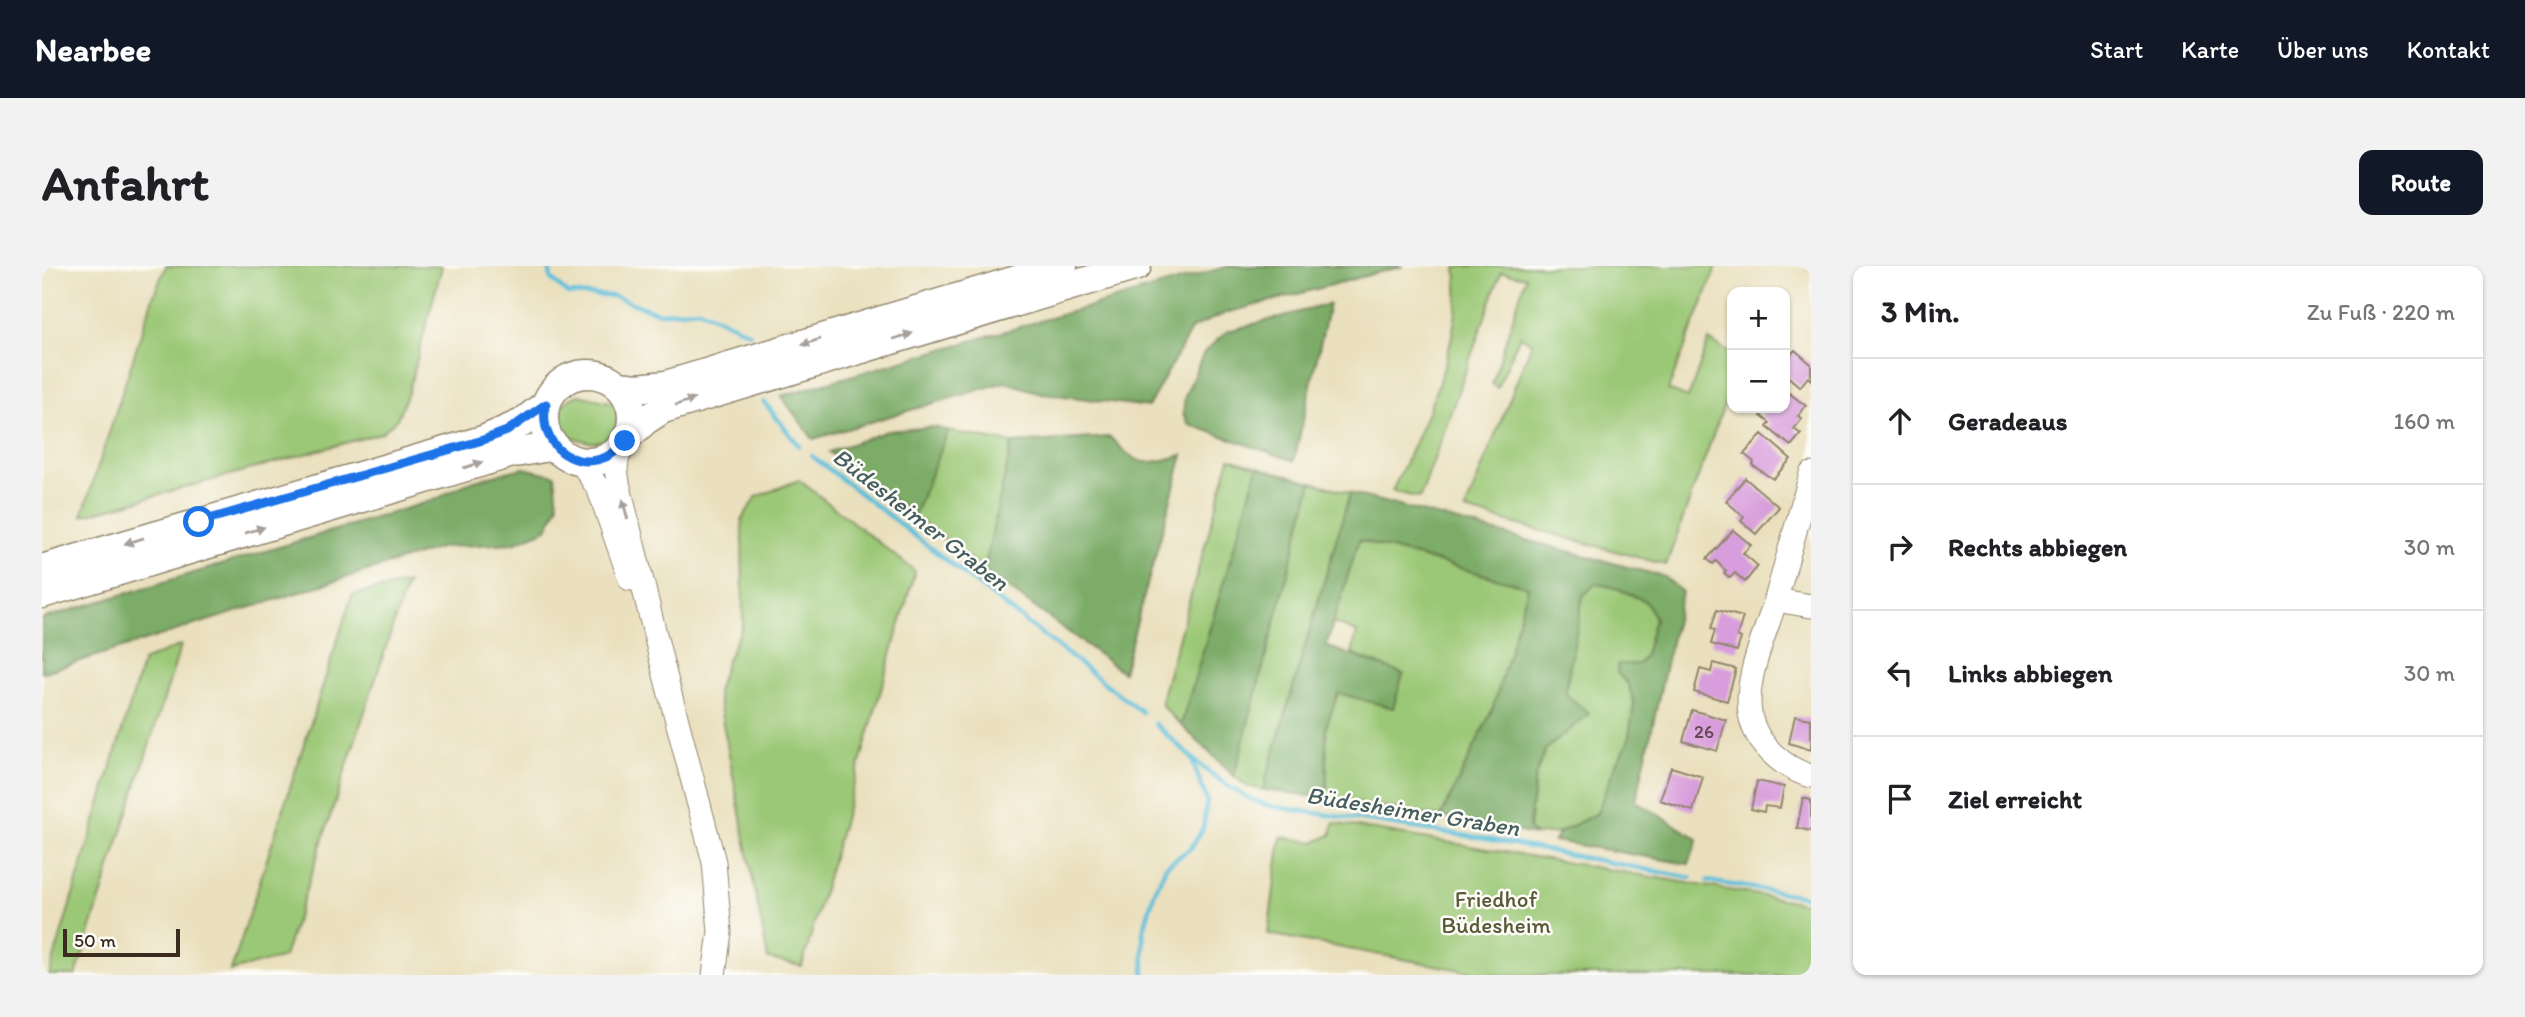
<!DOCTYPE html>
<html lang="de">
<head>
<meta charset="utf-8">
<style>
  body { margin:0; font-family:Itim,sans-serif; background:#f2f2f2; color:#202124 }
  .controls { position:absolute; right:21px; top:21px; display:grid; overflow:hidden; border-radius:14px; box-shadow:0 2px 5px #0004 }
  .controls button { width:63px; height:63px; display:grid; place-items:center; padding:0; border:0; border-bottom:2px solid #e0e0e0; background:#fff; color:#202124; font:35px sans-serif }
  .scale { position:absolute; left:21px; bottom:18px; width:117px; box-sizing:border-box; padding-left:7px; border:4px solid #3b2a1e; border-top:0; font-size:19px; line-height:24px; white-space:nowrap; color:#3b2a1e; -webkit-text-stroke:5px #fdfcf7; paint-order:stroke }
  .stop { position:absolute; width:21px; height:21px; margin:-16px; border:5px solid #1a73e8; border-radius:50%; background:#fff }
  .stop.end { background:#1a73e8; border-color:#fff; box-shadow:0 2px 7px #0008 }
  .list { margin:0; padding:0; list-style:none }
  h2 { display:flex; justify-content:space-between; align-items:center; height:91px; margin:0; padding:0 28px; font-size:30px }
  h2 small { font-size:23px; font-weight:400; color:#757577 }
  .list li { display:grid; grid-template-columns:46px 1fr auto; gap:21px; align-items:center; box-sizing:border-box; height:126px; padding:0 28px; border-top:2px solid #e0e0e0 }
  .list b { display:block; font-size:26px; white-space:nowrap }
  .list em { font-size:23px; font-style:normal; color:#757577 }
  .icon { flex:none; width:38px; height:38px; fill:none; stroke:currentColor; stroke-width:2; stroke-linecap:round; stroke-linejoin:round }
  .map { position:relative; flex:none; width:1769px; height:709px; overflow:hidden; border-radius:14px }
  header { display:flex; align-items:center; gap:42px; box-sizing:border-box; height:98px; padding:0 35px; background:#111827; color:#fff }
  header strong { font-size:33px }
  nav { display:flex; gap:38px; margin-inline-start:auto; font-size:24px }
  .intro { display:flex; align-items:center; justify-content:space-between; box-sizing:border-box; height:168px; padding:0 42px }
  h1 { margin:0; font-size:49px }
  .button { padding:18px 32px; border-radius:14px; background:#111827; color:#fff; font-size:24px; font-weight:700 }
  main { display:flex; gap:42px; padding:0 42px }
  aside { flex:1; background:#fff; border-radius:14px; box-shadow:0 2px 5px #0004 }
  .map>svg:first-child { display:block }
</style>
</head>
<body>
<header>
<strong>Nearbee</strong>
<nav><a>Start</a><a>Karte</a><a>Über uns</a><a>Kontakt</a></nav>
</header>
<div class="intro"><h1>Anfahrt</h1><a class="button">Route</a></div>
<main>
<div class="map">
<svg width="1769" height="709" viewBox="0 0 1769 709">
  <rect width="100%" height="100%" fill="#fdfcf7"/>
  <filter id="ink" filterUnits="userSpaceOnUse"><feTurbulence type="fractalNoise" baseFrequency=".0143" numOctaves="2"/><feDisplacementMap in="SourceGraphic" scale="14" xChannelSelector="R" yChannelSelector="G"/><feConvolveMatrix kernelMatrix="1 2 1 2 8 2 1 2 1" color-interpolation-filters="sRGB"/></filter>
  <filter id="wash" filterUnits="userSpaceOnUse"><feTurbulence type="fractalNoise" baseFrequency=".00686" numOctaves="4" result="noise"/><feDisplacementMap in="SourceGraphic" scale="28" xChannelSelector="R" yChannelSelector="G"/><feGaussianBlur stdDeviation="1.57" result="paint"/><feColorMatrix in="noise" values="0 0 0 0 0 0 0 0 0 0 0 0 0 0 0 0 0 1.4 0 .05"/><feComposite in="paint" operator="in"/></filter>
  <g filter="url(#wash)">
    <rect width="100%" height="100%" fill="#eae0be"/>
    <path fill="#9bc876" stroke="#6b794a" stroke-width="2" d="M 124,0 L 400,0 L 366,127 L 355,153 L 339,167 L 40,250 L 112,28 Z
      M 1423,0 L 1675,0 L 1626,124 L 1646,132 L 1667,74 L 1690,88 L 1690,117 L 1624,299 L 1423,244 L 1490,77 L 1478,70 L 1455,122 L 1450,118 L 1484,11 L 1459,6 L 1378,232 L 1350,225 C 1377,170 1411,96 1415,35 C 1416,24 1415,13 1414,2 Z
      M 536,129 L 573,137 C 580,155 572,178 549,176 C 538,175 527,169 517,167 C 508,149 519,136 536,129 Z
      M 906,165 L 970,177 L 942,304 L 872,250 Z
      M 1188,192 L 1216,201 L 1139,459 L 1120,440 L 1120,430 Z
      M 757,214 L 873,305 L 760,700 L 726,693 L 675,426 L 684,396 L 701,359 L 700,253 L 714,231 Z
      M 1270,216 L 1308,227 L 1221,524 L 1205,520 L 1192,510 Z
      M 1316,274 L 1487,321 L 1451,442 L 1399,551 L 1285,532 L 1284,461 L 1296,427 L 1361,408 L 1310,388 L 1315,366 L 1291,357 Z
      M 365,317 L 242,691 L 189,705 L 310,329 Z
      M 1553,317 L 1577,323 L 1603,335 L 1613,352 L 1603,389 L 1597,398 L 1576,398 L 1575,407 L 1587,419 L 1592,439 L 1586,477 L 1574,497 L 1555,547 L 1517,567 L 1493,569 L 1487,563 L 1493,511 L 1503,484 L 1546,448 L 1523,427 L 1541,330 Z
      M 139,379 L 34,709 L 7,709 L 101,395 Z
      M 1292,557 L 1769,638 L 1769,709 L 1446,709 L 1226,668 L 1239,571 L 1273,576 L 1289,569 Z"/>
    <path fill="#7cac67" stroke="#5c6b42" stroke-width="2" d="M 1187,0 L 1361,0 L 1184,47 L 1150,62 L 1106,141 L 999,127 L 963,116 L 771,173 L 739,130 Z
      M 1287,38 L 1252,195 L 1146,158 L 1141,147 L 1143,130 L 1162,86 L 1186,65 Z
      M 892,161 L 906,165 L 872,250 L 787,186 L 845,165 Z
      M 1068,171 C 1097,201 1101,200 1141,189 L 1081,406 L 942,304 L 970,177 Z
      M 1216,201 L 1270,216 L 1192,510 L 1139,459 Z
      M 482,202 L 513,209 L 516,240 L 505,263 L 471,277 L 401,281 L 0,407 L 0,353 L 395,233 C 423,215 450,209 482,202 Z
      M 1308,227 L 1623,311 L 1640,326 L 1594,535 L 1656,573 L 1647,598 L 1512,575 L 1517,567 L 1555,547 L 1574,497 L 1586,477 L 1592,439 L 1587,419 L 1575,407 L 1576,398 L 1597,398 L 1603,389 L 1613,352 L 1603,335 L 1577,323 L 1554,317 L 1541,330 L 1523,427 L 1547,448 L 1503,484 L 1493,511 L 1487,562 L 1493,569 L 1399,551 L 1451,442 L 1486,321 L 1317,274 L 1284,380 L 1361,408 L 1351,442 L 1296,427 L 1284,461 L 1285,532 L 1221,524 Z"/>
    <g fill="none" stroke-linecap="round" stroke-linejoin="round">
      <path stroke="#5cbeda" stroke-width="4.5" d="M 507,0 L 509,13 L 526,28 L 571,30 L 617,47 L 657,43 L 708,67
        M 722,136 L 757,180
        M 770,190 L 1100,446
        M 1113,458 C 1147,489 1182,526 1227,540 L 1439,572 L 1649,612
        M 1665,615 L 1769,631
        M 1102,709 L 1101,666 L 1112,628 L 1124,600 L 1149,582 L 1161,562 L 1165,534 L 1149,492"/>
    </g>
    <g id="blocks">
      <path fill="#d89ddc" d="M 1753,84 L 1769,98 L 1769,114 L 1766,111 L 1758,121 L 1743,108 L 1743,95 Z
        M 1747,127 L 1764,140 L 1756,150 L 1760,153 L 1752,163 L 1759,168 L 1749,180 L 1725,161 L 1728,157 L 1719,150 L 1725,142 L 1743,142 L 1743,133 Z
        M 1720,168 L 1749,193 L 1731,213 L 1710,199 L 1712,196 L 1702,188 Z
        M 1703,212 L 1737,241 L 1714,268 L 1699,255 L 1702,251 L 1684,235 Z
        M 1691,264 L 1709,279 L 1701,287 L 1716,300 L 1703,316 L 1693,307 L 1688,312 L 1682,307 L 1684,305 L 1674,295 L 1671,298 L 1665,293 Z
        M 1675,344 L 1701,351 L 1695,370 L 1699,372 L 1695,385 L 1669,378 L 1673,364 L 1669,363 Z
        M 1671,397 L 1694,403 L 1685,435 L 1652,426 L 1658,403 L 1669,406 Z
        M 1650,444 L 1684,454 L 1675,485 L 1641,475 Z
        M 1753,450 L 1769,453 L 1769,484 L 1747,477 Z
        M 1629,501 L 1661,511 L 1651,545 L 1618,534 Z
        M 1715,515 L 1742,521 L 1738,542 L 1723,540 L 1722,546 L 1709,543 Z
        M 1761,532 L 1769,534 L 1769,565 L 1755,562 Z"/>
    </g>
  </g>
  <g filter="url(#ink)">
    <use href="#blocks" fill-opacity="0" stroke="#92856e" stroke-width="2"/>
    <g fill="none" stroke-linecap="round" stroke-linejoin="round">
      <g stroke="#92856e" stroke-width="25">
        <path id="minor" d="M 577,183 L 574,202 L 576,217 L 622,405 L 672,596 L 678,666 L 672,709
          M 538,194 L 557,224 L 588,313
          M 1769,208 C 1757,250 1746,291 1734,333 C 1724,367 1700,416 1709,453 C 1716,480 1743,503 1769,510
          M 1734,334 L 1769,340"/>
      </g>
      <g stroke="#92856e" stroke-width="31">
        <path id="major" d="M502 152a44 44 0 1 1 88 0a44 44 0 1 1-88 0Z
          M 577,120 L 595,122 L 624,119 L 1021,0
          M 586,170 L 604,154 L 621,143 L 1095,0
          M 0,303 L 441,174 L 480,157 L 504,138
          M 0,328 L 467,188 L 513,180"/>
      </g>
      <use href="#minor" stroke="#fff" stroke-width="23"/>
      <use href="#major" stroke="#fff" stroke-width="28"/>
    </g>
    <defs><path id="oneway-solid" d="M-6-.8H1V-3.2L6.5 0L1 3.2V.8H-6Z" transform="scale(1.75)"/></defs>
    <g fill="#a79f9a">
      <use href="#oneway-solid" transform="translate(861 70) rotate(-17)"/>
      <use href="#oneway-solid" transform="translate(769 76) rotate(163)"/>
      <use href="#oneway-solid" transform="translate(643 136) rotate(-18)"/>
      <use href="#oneway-solid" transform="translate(431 199) rotate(-17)"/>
      <use href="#oneway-solid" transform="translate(583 243) rotate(-105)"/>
      <use href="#oneway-solid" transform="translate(213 264) rotate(-17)"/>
      <use href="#oneway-solid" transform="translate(92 275) rotate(163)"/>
    </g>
  </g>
  <g fill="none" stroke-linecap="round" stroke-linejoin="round" filter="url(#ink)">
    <path stroke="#1a73e8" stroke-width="9" d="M 157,256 L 441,174 L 465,165 L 504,138 C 493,189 553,216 583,175"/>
  </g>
  <g text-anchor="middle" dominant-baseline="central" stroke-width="5" stroke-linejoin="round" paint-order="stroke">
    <g font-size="19" fill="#62474e">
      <text x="1662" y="465">26</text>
    </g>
    <g font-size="23" fill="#585938" stroke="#fdfcf7">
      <text x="1454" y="633">Friedhof<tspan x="1454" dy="26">Büdesheim</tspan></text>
    </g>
    <g font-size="24" font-style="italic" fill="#475e60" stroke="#fdfcf7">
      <text transform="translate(879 253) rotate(38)">Büdesheimer Graben</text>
      <text transform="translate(1371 545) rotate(9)">Büdesheimer Graben</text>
    </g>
  </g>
</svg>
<div class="controls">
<button>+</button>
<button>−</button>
</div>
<div class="scale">50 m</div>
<div class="stop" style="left:157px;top:256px"></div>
<div class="stop end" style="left:583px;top:175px"></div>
</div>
<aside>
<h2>3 Min.<small>Zu Fuß · 220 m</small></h2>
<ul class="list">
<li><svg class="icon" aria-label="ahead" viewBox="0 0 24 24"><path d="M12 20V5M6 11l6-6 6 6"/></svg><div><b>Geradeaus</b></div><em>160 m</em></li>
<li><svg class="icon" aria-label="right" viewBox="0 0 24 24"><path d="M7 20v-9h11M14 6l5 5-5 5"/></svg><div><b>Rechts abbiegen</b></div><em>30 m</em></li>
<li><svg class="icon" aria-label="left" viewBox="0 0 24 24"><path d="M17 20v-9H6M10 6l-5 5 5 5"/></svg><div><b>Links abbiegen</b></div><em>30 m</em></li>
<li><svg class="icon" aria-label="arrive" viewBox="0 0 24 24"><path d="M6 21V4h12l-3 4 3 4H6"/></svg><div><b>Ziel erreicht</b></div></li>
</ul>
</aside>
</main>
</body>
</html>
